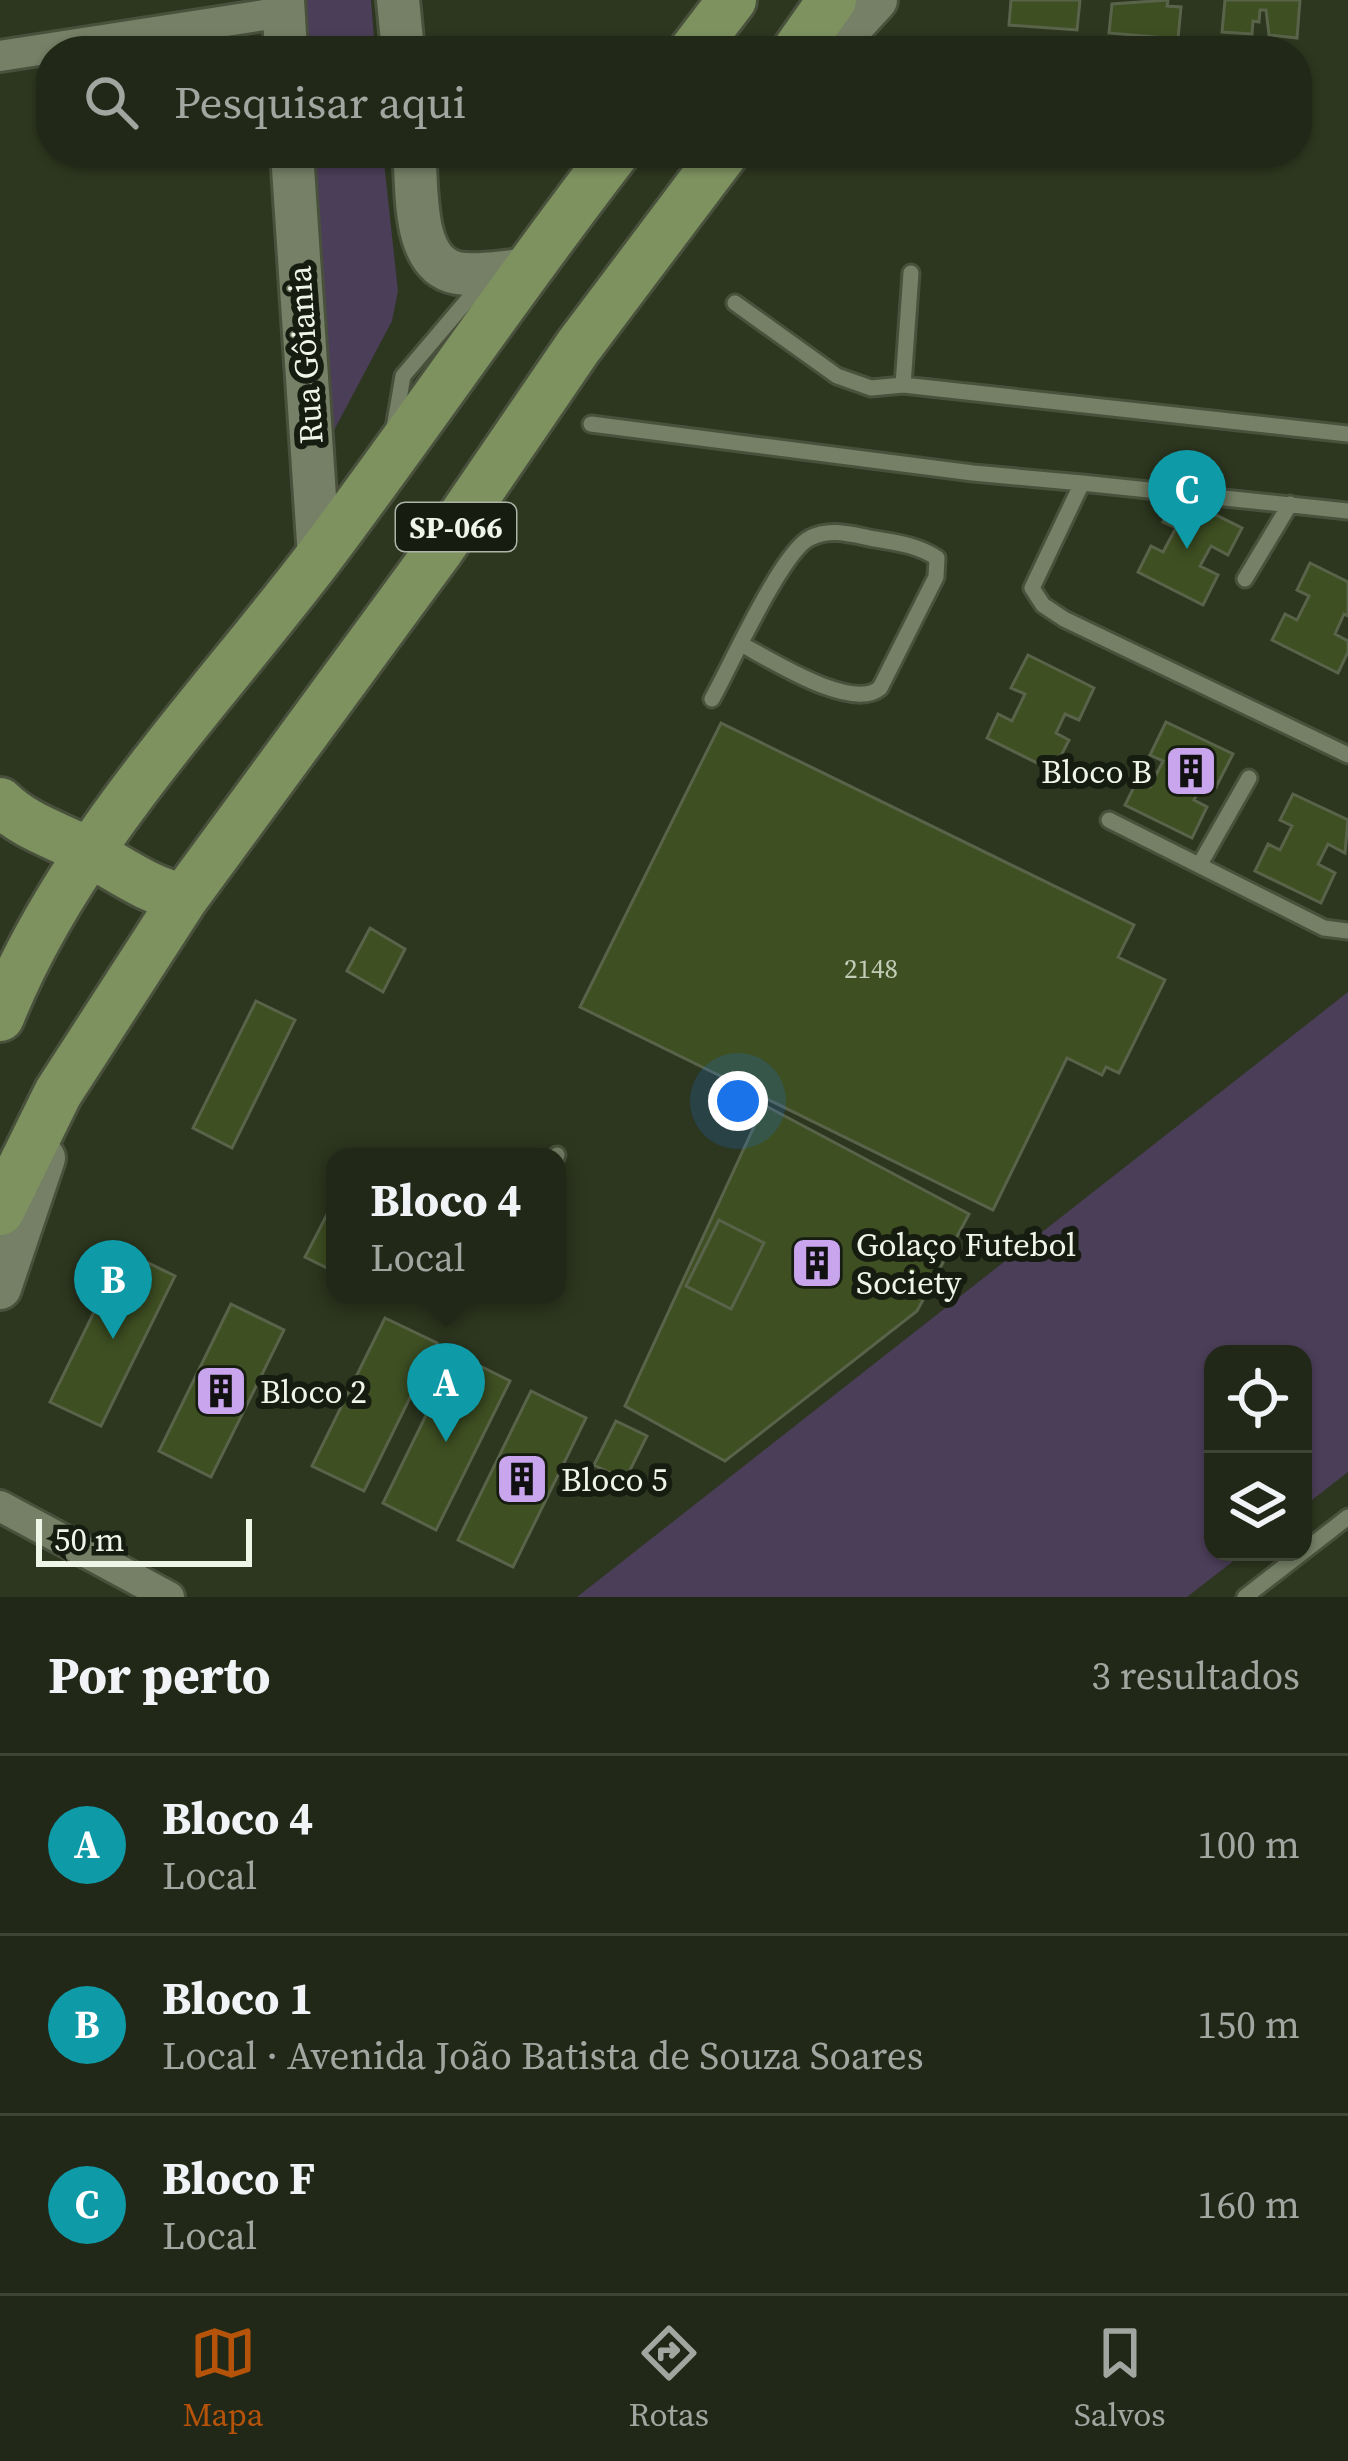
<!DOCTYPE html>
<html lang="pt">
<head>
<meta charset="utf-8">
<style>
  body { margin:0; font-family:"Source Serif 4",serif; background:#2a3020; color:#f1f3f6 }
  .controls { position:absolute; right:36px; bottom:36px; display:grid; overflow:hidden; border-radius:24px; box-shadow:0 3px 9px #0004 }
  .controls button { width:108px; height:108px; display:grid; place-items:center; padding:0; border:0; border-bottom:3px solid #3f4436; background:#222817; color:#f1f3f6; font:60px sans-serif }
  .scale { position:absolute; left:36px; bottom:30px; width:216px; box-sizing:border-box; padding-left:12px; border:6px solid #eff5e7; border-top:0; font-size:33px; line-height:42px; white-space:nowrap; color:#eff5e7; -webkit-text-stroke:9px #171c11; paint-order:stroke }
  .you { position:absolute; left:738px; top:1101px; width:42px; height:42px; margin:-30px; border:9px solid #fff; border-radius:50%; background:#1a73e8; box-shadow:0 0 0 18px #1a73e833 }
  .badge { display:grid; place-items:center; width:78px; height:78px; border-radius:50%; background:#b45309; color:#fff; font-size:39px; font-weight:700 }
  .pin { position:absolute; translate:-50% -99px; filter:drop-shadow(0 3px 6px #0008) }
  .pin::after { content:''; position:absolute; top:63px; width:42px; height:36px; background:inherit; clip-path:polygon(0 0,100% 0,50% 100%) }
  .popup { position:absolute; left:326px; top:1148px; width:240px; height:156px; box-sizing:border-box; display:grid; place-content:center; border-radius:24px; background:#222817; filter:drop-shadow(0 3px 9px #0005); font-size:39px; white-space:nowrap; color:#a2a6a1 }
  .popup b { font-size:45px; color:#f1f3f6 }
  .popup::after { content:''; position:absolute; left:50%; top:100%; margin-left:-24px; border:24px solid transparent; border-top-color:#222817 }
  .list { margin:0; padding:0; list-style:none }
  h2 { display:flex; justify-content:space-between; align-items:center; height:156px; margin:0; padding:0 48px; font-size:51px }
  h2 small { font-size:39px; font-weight:400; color:#a2a6a1 }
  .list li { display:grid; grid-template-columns:78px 1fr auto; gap:36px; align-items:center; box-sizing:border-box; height:180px; padding:0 48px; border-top:3px solid #3f4436 }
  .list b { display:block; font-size:45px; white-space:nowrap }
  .list p { margin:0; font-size:39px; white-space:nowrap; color:#a2a6a1 }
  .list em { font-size:39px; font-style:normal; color:#a2a6a1 }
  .icon { flex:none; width:66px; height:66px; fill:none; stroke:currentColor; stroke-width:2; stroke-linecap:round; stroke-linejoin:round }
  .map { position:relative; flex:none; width:1348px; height:1597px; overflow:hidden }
  .search { position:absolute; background:#222817; box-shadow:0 3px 9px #0004; left:36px; right:36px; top:36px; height:132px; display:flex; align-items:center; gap:30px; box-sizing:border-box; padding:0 42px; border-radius:48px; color:#a2a6a1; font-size:45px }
  .sheet { height:696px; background:#222817 }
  nav { display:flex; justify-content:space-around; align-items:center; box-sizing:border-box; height:168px; border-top:3px solid #3f4436; background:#222817; font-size:33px; color:#a2a6a1 }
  nav a { display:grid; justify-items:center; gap:6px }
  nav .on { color:#b45309 }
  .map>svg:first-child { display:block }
</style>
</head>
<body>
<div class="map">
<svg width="1348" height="1597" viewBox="0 0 1348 1597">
  <rect width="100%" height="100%" fill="#2d361f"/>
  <path fill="#4b3e58" d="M 286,0 L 371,0 L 375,51 L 290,51 Z
    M 299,153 L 383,153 L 398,291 L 392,321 L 323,451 Z
    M 1348,992 L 1348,1472 L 1303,1507 L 1303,1354 L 1213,1354 L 1213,1552 L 1245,1552 L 1187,1597 L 577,1597 Z"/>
  <path fill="#3e4f22" stroke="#59634a" stroke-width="3" d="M 1011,0 L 1080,0 L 1077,30 L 1009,25 Z
    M 1168,0 L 1167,6 L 1181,7 L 1178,39 L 1109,33 L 1112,4 Z
    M 1225,0 L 1300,0 L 1297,38 L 1269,35 L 1266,10 L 1260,10 L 1259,22 L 1253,21 L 1252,34 L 1222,32 Z
    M 1176,495 L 1242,528 L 1228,555 L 1211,546 L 1200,566 L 1218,575 L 1203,605 L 1138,572 L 1151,546 L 1163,552 L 1176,528 L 1163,522 Z
    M 1310,563 L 1348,582 L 1348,616 L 1344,614 L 1335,634 L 1348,641 L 1348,652 L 1338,673 L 1272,640 L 1285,614 L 1297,620 L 1309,596 L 1297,590 Z
    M 1028,655 L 1094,688 L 1079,720 L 1065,714 L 1056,733 L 1069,740 L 1053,771 L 987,738 L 998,714 L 1012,721 L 1025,694 L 1011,688 Z
    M 1166,722 L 1233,754 L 1216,787 L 1203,781 L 1194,800 L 1207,807 L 1192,838 L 1125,805 L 1137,781 L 1150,787 L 1163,761 L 1150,755 Z
    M 721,723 L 1134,925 L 1118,957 L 1165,980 L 1119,1073 L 1106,1067 L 1102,1075 L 1067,1058 L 993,1210 L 580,1007 Z
    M 1293,794 L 1348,820 L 1345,853 L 1328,844 L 1318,864 L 1335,873 L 1321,903 L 1255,871 L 1268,844 L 1280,850 L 1292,826 L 1280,820 Z
    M 370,928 L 405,949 L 383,992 L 347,971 Z
    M 256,1001 L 295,1020 L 232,1148 L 193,1128 Z
    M 764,1105 L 969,1214 L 917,1311 L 725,1461 L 625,1406 Z
    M 335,1199 L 335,1272 L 305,1257 Z
    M 719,1220 L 764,1243 L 731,1309 L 686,1286 Z
    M 124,1251 L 175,1276 L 101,1426 L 50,1402 Z
    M 231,1304 L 284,1330 L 211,1477 L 159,1451 Z
    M 385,1318 L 437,1343 L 364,1491 L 312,1466 Z
    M 456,1354 L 510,1381 L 436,1530 L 383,1503 Z
    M 531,1391 L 586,1418 L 513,1567 L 458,1540 Z
    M 616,1421 L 647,1436 L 625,1480 L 594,1465 Z"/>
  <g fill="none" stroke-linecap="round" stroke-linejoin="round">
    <g stroke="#49513d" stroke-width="21">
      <path id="lane" d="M 735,303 L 837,376 L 871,388 L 903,385 L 1348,434
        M 903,385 L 911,273
        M 591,424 L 973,473 L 1082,483 L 1032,588 L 1043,605 L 1064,619 L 1348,755
        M 394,428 L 403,376 L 470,297 L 492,289
        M 1082,483 L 1348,511
        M 1245,579 L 1290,504
        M 712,699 C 730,667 782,551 810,538 C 831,527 853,535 875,539 C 898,543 917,545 937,558 L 936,577 L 880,688 C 852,712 771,660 741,644
        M 1109,820 L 1324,928 L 1348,931
        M 1200,864 L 1249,778
        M 556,1157 L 557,1155
        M 1303,1552 L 1348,1517
        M 1245,1597 L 1303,1552"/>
    </g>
    <g stroke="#49513d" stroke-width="36">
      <path id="street" d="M 0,56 L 284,12
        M 0,1506 L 169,1597"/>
    </g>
    <g stroke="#49513d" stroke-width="48">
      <path id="secondary" d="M 283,0 L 286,51
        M 398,0 L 403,51
        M 829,51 L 876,0
        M 292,153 L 319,557
        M 414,153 C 418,189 411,264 457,273 C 477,277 504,271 525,270
        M 0,1288 L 44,1158"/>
    </g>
    <g stroke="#49513d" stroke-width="54">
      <path id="primary" d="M 693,51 L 732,0
        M 796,51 L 832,0
        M 0,802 C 25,827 60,836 90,853 C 123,871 147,890 184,898
        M 0,1017 C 68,846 209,702 320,556 C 420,423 513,285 615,153
        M 0,1211 L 58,1093 L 184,898 L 440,549 L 578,347 L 724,153"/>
    </g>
    <use href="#lane" stroke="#758066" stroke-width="15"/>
    <use href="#street" stroke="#758066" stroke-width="30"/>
    <use href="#secondary" stroke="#758066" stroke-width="42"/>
    <use href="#primary" stroke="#7e9260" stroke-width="48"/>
  </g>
  <defs>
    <g id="building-square" transform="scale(2.7)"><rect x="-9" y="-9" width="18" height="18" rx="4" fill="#c9a5ee" stroke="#171c11"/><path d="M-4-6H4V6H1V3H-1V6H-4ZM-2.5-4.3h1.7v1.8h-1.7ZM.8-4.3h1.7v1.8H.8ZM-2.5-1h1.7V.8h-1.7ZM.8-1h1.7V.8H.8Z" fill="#111"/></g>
  </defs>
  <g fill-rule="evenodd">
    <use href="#building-square" x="1191" y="771"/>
    <use href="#building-square" x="817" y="1263"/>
    <use href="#building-square" x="221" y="1391"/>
    <use href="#building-square" x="522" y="1479"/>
  </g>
  <g text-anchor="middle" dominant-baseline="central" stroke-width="12" stroke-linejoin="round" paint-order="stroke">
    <g font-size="27" fill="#c3ccb6">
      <text x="871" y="968">2148</text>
    </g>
    <rect fill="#171c11" stroke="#aeb4a7" stroke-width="3" x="396" y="503" width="120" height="48" rx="9"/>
    <g font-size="30" font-weight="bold" fill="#eff5e7">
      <text x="456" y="527">SP-066</text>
    </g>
    <g font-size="33" fill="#eff5e7" stroke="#171c11">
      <text transform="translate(305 355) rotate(-94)">Rua Gôiania</text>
    </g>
    <g font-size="33" fill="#eff5e7" stroke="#171c11" text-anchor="start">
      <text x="1152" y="771" text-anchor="end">Bloco B</text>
      <text x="856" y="1244">Golaço Futebol<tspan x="856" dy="38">Society</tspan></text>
      <text x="260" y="1391">Bloco 2</text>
      <text x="561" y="1479">Bloco 5</text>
    </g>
  </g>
</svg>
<div class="controls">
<button><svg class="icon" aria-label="locate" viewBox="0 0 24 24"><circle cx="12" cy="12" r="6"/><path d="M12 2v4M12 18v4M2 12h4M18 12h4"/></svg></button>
<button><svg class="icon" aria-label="layers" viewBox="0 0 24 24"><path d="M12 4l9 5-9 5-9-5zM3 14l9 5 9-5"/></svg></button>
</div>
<div class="scale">50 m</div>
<div class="you"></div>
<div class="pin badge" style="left:446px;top:1442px;background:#0f9aa8">A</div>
<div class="popup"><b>Bloco 4</b>Local</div>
<div class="pin badge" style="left:113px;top:1339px;background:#0f9aa8">B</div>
<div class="pin badge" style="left:1187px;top:549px;background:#0f9aa8">C</div>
<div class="search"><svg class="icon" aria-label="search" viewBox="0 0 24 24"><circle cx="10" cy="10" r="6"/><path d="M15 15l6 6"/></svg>Pesquisar aqui</div>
</div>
<section class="sheet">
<h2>Por perto<small>3 resultados</small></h2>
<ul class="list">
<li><span class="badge" style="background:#0f9aa8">A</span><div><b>Bloco 4</b><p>Local</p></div><em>100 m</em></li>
<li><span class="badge" style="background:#0f9aa8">B</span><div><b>Bloco 1</b><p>Local · Avenida João Batista de Souza Soares</p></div><em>150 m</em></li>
<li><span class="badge" style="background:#0f9aa8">C</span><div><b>Bloco F</b><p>Local</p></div><em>160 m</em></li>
</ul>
</section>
<nav>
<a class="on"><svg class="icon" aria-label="map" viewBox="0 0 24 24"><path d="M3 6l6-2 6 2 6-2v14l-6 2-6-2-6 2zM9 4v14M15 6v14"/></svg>Mapa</a>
<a><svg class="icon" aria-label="directions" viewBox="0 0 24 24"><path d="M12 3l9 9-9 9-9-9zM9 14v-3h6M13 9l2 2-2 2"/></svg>Rotas</a>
<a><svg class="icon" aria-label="saved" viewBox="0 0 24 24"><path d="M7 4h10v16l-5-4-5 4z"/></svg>Salvos</a>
</nav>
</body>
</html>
